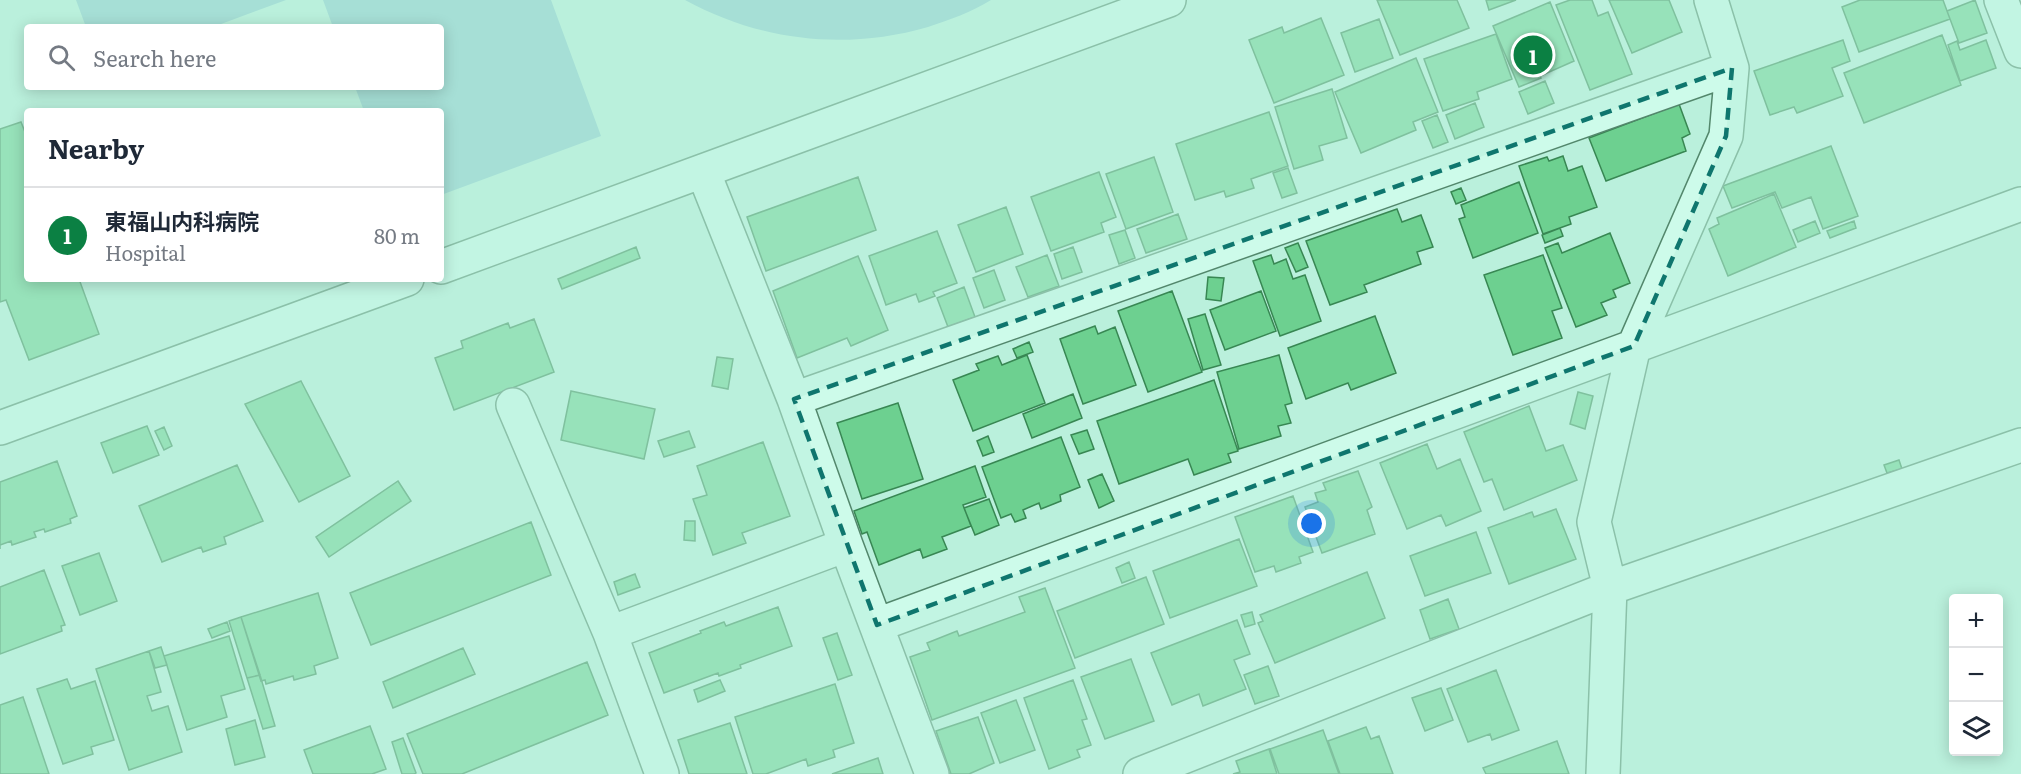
<!DOCTYPE html>
<html lang="en">
<head>
<meta charset="utf-8">
<style>
  body { margin:0; font-family:Literata,"Noto Sans JP",serif; background:#f6f6f7; color:#1f2937 }
  .controls { position:absolute; right:18px; bottom:18px; display:grid; overflow:hidden; border-radius:6px; box-shadow:0 3px 15px #0003 }
  .controls button { width:54px; height:54px; display:grid; place-items:center; padding:0; border:0; border-bottom:2px solid #e0e1e3; background:#fff; color:#1f2937; font:30px sans-serif }
  .you { position:absolute; left:1312px; top:524px; width:21px; height:21px; margin:-15px; border:4px solid #fff; border-radius:50%; background:#1a73e8; box-shadow:0 0 0 9px #1a73e833 }
  .badge { display:grid; place-items:center; width:39px; height:39px; border-radius:50%; background:#0b8043; color:#fff; font-size:20px; font-weight:700 }
  .pin { position:absolute; translate:-50% -50%; border:3px solid #fff; box-shadow:0 2px 6px #0006 }
  .list { margin:0; padding:0; list-style:none }
  h2 { display:flex; justify-content:space-between; align-items:center; height:78px; margin:0; padding:0 24px; font-size:26px }
  h2 small { font-size:20px; font-weight:400; color:#747a83 }
  .list li { display:grid; grid-template-columns:39px 1fr auto; gap:18px; align-items:center; box-sizing:border-box; height:96px; padding:0 24px; border-top:2px solid #e0e1e3 }
  .list b { display:block; font-size:22px; white-space:nowrap }
  .list p { margin:0; font-size:20px; white-space:nowrap; color:#747a83 }
  .list em { font-size:20px; font-style:normal; color:#747a83 }
  .icon { flex:none; width:33px; height:33px; fill:none; stroke:currentColor; stroke-width:2; stroke-linecap:round; stroke-linejoin:round }
  .map { position:relative; flex:none; width:2021px; height:774px; overflow:hidden }
  .search { position:absolute; background:#fff; box-shadow:0 3px 15px #0003; left:24px; top:24px; width:420px; height:66px; display:flex; align-items:center; gap:15px; box-sizing:border-box; padding:0 21px; border-radius:6px; color:#747a83; font-size:22px }
  .panel { position:absolute; background:#fff; box-shadow:0 3px 15px #0003; left:24px; top:108px; width:420px; height:174px; border-radius:6px }
  .map>svg:first-child { display:block }
</style>
</head>
<body>
<div class="map">
<svg width="2021" height="774" viewBox="0 0 2021 774">
  <rect width="100%" height="100%" fill="#baf0dc"/>
  <path fill="#8ecace" d="M 76,0 L 286,0 L 213,27 L 86,27 Z
    M 323,0 L 551,0 L 601,136 L 441,195 L 441,111 L 364,111 L 355,87 L 441,87 L 441,27 L 333,27 Z
    M 685,0 L 991,0 C 972,12 949,20 928,27 C 845,51 760,41 685,0 Z"/>
  <path fill="#6dd090" stroke="#388753" stroke-width="1.5" d="M 1377,0 L 1457,0 L 1469,28 L 1400,55 Z
    M 1486,0 L 1516,0 L 1489,10 Z
    M 1570,0 L 1592,0 L 1598,16 L 1608,12 L 1632,74 L 1590,90 L 1556,5 Z
    M 1609,0 L 1669,0 L 1682,32 L 1632,53 Z
    M 1860,0 L 1943,0 L 1950,19 L 1859,52 L 1842,7 Z
    M 1975,0 L 1987,33 L 1959,43 L 1947,11 Z
    M 1550,2 L 1574,61 L 1540,76 L 1541,78 L 1519,87 L 1493,26 Z
    M 1321,18 L 1344,75 L 1274,103 L 1249,40 L 1282,27 L 1284,33 Z
    M 1379,19 L 1393,58 L 1355,72 L 1341,33 Z
    M 1496,34 L 1512,79 L 1477,92 L 1479,99 L 1443,111 L 1424,59 Z
    M 1942,35 L 1961,85 L 1864,123 L 1844,73 Z
    M 1843,40 L 1850,61 L 1832,68 L 1843,96 L 1797,113 L 1794,107 L 1770,115 L 1754,71 Z
    M 1986,40 L 1996,68 L 1960,81 L 1948,45 L 1957,41 L 1960,50 Z
    M 1416,58 L 1438,112 L 1413,122 L 1416,130 L 1361,153 L 1335,92 Z
    M 1545,81 L 1554,103 L 1528,114 L 1519,92 Z
    M 1332,89 L 1347,138 L 1319,146 L 1323,160 L 1294,169 L 1275,107 Z
    M 1475,103 L 1484,127 L 1455,139 L 1446,115 Z
    M 1679,104 L 1690,134 L 1682,138 L 1686,151 L 1606,181 L 1589,138 Z
    M 1269,112 L 1288,166 L 1251,179 L 1254,188 L 1226,197 L 1224,191 L 1195,200 L 1176,144 Z
    M 1437,115 L 1448,142 L 1433,148 L 1422,121 Z
    M 21,122 L 27,137 L 27,279 L 79,279 L 99,334 L 29,360 L 6,300 L 0,302 L 0,129 Z
    M 1831,146 L 1858,216 L 1823,229 L 1811,197 L 1782,208 L 1775,192 L 1732,208 L 1723,186 Z
    M 1563,156 L 1568,171 L 1582,166 L 1597,207 L 1569,217 L 1571,224 L 1543,234 L 1519,166 L 1547,157 L 1549,161 Z
    M 1154,157 L 1173,212 L 1126,229 L 1106,174 Z
    M 1288,168 L 1297,193 L 1282,198 L 1273,173 Z
    M 1099,172 L 1116,217 L 1101,223 L 1104,232 L 1051,251 L 1031,197 Z
    M 858,177 L 876,230 L 766,271 L 747,217 Z
    M 1519,182 L 1538,233 L 1473,258 L 1459,219 L 1465,217 L 1461,205 Z
    M 1461,188 L 1466,200 L 1456,204 L 1451,192 Z
    M 1774,194 L 1796,247 L 1728,276 L 1709,229 L 1719,224 L 1717,218 Z
    M 1006,207 L 1023,254 L 976,272 L 958,225 Z
    M 1397,209 L 1402,222 L 1421,215 L 1433,247 L 1417,252 L 1421,264 L 1364,285 L 1367,292 L 1330,305 L 1306,241 Z
    M 1178,214 L 1187,239 L 1146,253 L 1137,229 Z
    M 1815,221 L 1820,233 L 1798,242 L 1793,230 Z
    M 1854,221 L 1856,228 L 1830,238 L 1827,231 Z
    M 1560,228 L 1563,236 L 1545,243 L 1542,235 Z
    M 1125,230 L 1135,258 L 1119,264 L 1109,235 Z
    M 937,231 L 957,283 L 933,292 L 935,296 L 919,302 L 916,294 L 886,305 L 869,256 Z
    M 1610,233 L 1630,283 L 1613,290 L 1616,297 L 1601,303 L 1607,315 L 1576,327 L 1545,248 L 1558,243 L 1562,253 Z
    M 1298,243 L 1308,267 L 1296,272 L 1285,248 Z
    M 636,247 L 640,258 L 562,289 L 558,279 Z
    M 1073,247 L 1082,272 L 1062,279 L 1054,254 Z
    M 1047,255 L 1059,286 L 1028,297 L 1016,267 Z
    M 1271,255 L 1274,264 L 1286,259 L 1293,279 L 1305,275 L 1321,321 L 1280,336 L 1253,261 Z
    M 1543,255 L 1562,308 L 1552,311 L 1562,338 L 1513,355 L 1484,275 Z
    M 858,256 L 888,330 L 851,346 L 847,338 L 797,358 L 773,291 Z
    M 994,270 L 1005,300 L 984,308 L 973,278 Z
    M 1208,277 L 1224,278 L 1221,301 L 1206,299 Z
    M 964,287 L 975,317 L 948,327 L 937,298 Z
    M 1172,291 L 1202,372 L 1148,392 L 1118,311 Z
    M 1261,291 L 1276,331 L 1225,350 L 1210,310 Z
    M 1205,314 L 1221,365 L 1203,370 L 1188,319 Z
    M 1375,316 L 1396,373 L 1351,390 L 1348,383 L 1306,399 L 1288,348 Z
    M 534,319 L 554,372 L 454,410 L 435,358 L 463,348 L 461,341 L 508,323 L 510,328 Z
    M 1095,326 L 1098,334 L 1115,327 L 1136,385 L 1083,404 L 1060,339 Z
    M 1029,342 L 1033,352 L 1017,358 L 1013,349 Z
    M 1027,355 L 1045,403 L 973,431 L 953,380 L 979,370 L 976,364 L 998,356 L 1002,365 Z
    M 1279,355 L 1292,403 L 1285,405 L 1291,423 L 1278,426 L 1281,436 L 1239,449 L 1217,372 Z
    M 717,357 L 733,359 L 728,389 L 712,386 Z
    M 1214,380 L 1238,451 L 1228,454 L 1231,462 L 1194,475 L 1188,459 L 1119,484 L 1097,421 Z
    M 301,381 L 350,476 L 299,502 L 245,404 Z
    M 571,391 L 655,409 L 644,459 L 561,440 Z
    M 1578,392 L 1593,396 L 1585,429 L 1570,424 Z
    M 1073,394 L 1082,418 L 1032,438 L 1023,414 Z
    M 898,403 L 923,479 L 862,499 L 837,423 Z
    M 1529,406 L 1546,451 L 1563,445 L 1577,480 L 1504,510 L 1492,479 L 1484,482 L 1464,432 Z
    M 147,426 L 159,455 L 113,473 L 101,443 Z
    M 164,427 L 172,446 L 164,450 L 155,431 Z
    M 1087,430 L 1094,449 L 1079,454 L 1071,435 Z
    M 689,431 L 695,447 L 664,457 L 658,441 Z
    M 988,436 L 994,452 L 983,456 L 977,441 Z
    M 1061,437 L 1080,487 L 1060,495 L 1061,501 L 1041,509 L 1039,503 L 1023,510 L 1026,518 L 1015,522 L 1011,514 L 1001,518 L 982,467 Z
    M 763,442 L 790,516 L 742,533 L 746,543 L 713,555 L 693,499 L 707,495 L 697,466 Z
    M 1427,444 L 1437,469 L 1460,459 L 1481,511 L 1446,526 L 1441,515 L 1407,529 L 1380,463 Z
    M 1899,460 L 1902,469 L 1887,473 L 1884,465 Z
    M 57,461 L 77,516 L 70,519 L 71,523 L 45,532 L 44,529 L 34,532 L 36,537 L 12,545 L 11,541 L 0,545 L 0,549 L 0,482 Z
    M 237,465 L 263,521 L 224,537 L 226,544 L 203,552 L 201,547 L 162,562 L 139,506 Z
    M 975,466 L 986,497 L 963,505 L 971,526 L 942,537 L 947,549 L 923,558 L 920,549 L 879,565 L 867,532 L 862,534 L 854,511 Z
    M 1358,471 L 1372,507 L 1367,510 L 1375,534 L 1322,553 L 1305,507 L 1318,502 L 1315,493 L 1326,490 L 1323,483 Z
    M 1102,474 L 1114,501 L 1099,508 L 1088,480 Z
    M 398,481 L 411,501 L 329,557 L 316,537 Z
    M 1293,496 L 1313,552 L 1299,557 L 1301,563 L 1276,572 L 1274,566 L 1255,572 L 1235,517 Z
    M 989,499 L 999,525 L 975,535 L 964,508 Z
    M 1556,509 L 1576,559 L 1509,584 L 1488,528 L 1532,512 L 1534,517 Z
    M 685,521 L 695,521 L 695,541 L 684,540 Z
    M 531,522 L 551,575 L 371,645 L 350,593 Z
    M 1476,532 L 1491,573 L 1425,596 L 1410,556 Z
    M 1239,539 L 1257,586 L 1170,618 L 1153,571 Z
    M 99,553 L 117,601 L 80,615 L 62,566 Z
    M 1129,562 L 1135,578 L 1122,583 L 1116,568 Z
    M 44,570 L 65,625 L 61,626 L 62,631 L 0,654 L 0,587 Z
    M 1367,572 L 1385,618 L 1275,663 L 1258,623 L 1263,621 L 1260,615 Z
    M 635,574 L 640,587 L 618,595 L 614,582 Z
    M 1146,577 L 1164,624 L 1075,658 L 1057,611 Z
    M 1045,588 L 1075,668 L 932,720 L 910,657 L 930,650 L 927,643 L 957,631 L 959,636 L 1025,612 L 1019,597 Z
    M 318,593 L 338,658 L 314,666 L 316,674 L 294,680 L 293,676 L 266,684 L 265,680 L 261,681 L 241,617 Z
    M 1448,599 L 1459,629 L 1430,639 L 1420,610 Z
    M 778,607 L 792,646 L 740,665 L 741,668 L 719,676 L 718,673 L 664,693 L 649,653 L 701,633 L 700,631 L 724,622 L 726,626 Z
    M 1252,612 L 1255,624 L 1245,627 L 1241,615 Z
    M 241,617 L 260,675 L 247,678 L 229,621 Z
    M 1237,620 L 1250,654 L 1234,660 L 1246,689 L 1203,706 L 1199,694 L 1172,705 L 1151,653 Z
    M 227,622 L 230,631 L 212,638 L 208,629 Z
    M 837,633 L 852,675 L 838,680 L 823,638 Z
    M 229,636 L 245,689 L 221,696 L 227,717 L 187,730 L 164,656 Z
    M 161,647 L 167,665 L 155,668 L 149,651 Z
    M 463,648 L 475,674 L 393,708 L 383,682 Z
    M 149,651 L 161,692 L 147,696 L 152,711 L 168,706 L 182,752 L 129,770 L 96,669 Z
    M 1131,659 L 1154,721 L 1105,739 L 1081,677 Z
    M 587,662 L 608,715 L 462,774 L 423,774 L 407,734 Z
    M 1268,666 L 1279,696 L 1255,704 L 1244,675 Z
    M 1496,670 L 1519,730 L 1492,740 L 1490,734 L 1468,742 L 1447,689 Z
    M 260,675 L 275,726 L 263,729 L 247,678 Z
    M 67,679 L 71,689 L 95,681 L 114,740 L 91,747 L 93,754 L 63,764 L 37,689 Z
    M 720,680 L 725,691 L 698,702 L 694,690 Z
    M 1073,680 L 1087,719 L 1082,720 L 1091,745 L 1077,750 L 1080,757 L 1049,769 L 1024,698 Z
    M 835,684 L 854,743 L 833,750 L 835,757 L 808,766 L 806,759 L 766,774 L 753,774 L 735,717 Z
    M 1441,688 L 1453,720 L 1425,731 L 1412,698 Z
    M 23,697 L 49,774 L 0,774 L 0,705 Z
    M 1016,700 L 1035,750 L 1000,763 L 981,713 Z
    M 978,717 L 994,763 L 969,774 L 951,774 L 936,731 Z
    M 255,720 L 265,757 L 235,765 L 226,729 Z
    M 730,723 L 747,774 L 689,774 L 678,740 Z
    M 370,726 L 386,769 L 372,774 L 313,774 L 304,750 Z
    M 1366,727 L 1371,739 L 1379,736 L 1393,774 L 1340,774 L 1328,741 Z
    M 1323,730 L 1339,774 L 1279,774 L 1270,749 Z
    M 403,738 L 416,773 L 414,774 L 402,774 L 392,742 Z
    M 1557,741 L 1569,774 L 1486,774 L 1483,768 Z
    M 1269,749 L 1277,774 L 1233,774 L 1240,772 L 1236,761 Z
    M 878,758 L 883,774 L 832,774 Z"/>
  <g fill="none" stroke-linecap="round" stroke-linejoin="round">
    <g stroke="#53876c" stroke-width="36">
      <path id="minor" d="M 2001,0 L 2021,51
        M 703,171 L 794,399 L 846,545 L 932,774
        M 441,267 L 1169,0
        M 794,399 L 1732,68
        M 513,405 L 610,633 L 662,774
        M 0,428 L 407,279
        M 877,625 L 2021,204
        M 610,633 L 846,545
        M 1140,774 L 1610,588 L 2021,445
        M 1603,774 L 1610,588 L 1594,522 L 1634,346 L 1726,136 L 1732,68 L 1711,0"/>
    </g>
    <use href="#minor" stroke="#cdfbea" stroke-width="33"/>
  </g>
  <path d="M0 0H2021V774H0ZM 1732,68 L 1726,136 L 1634,346 L 877,625 L 794,399 Z" fill="#baf0dc" fill-opacity=".55" fill-rule="evenodd"/>
  <path fill="none" stroke="#0f766e" stroke-width="4.5" stroke-dasharray="12 8" stroke-linejoin="round" d="M 1732,68 L 1726,136 L 1634,346 L 877,625 L 794,399 Z"/>
</svg>
<div class="controls">
<button>+</button>
<button>−</button>
<button><svg class="icon" aria-label="layers" viewBox="0 0 24 24"><path d="M12 4l9 5-9 5-9-5zM3 14l9 5 9-5"/></svg></button>
</div>
<div class="you"></div>
<div class="pin badge" style="left:1533px;top:55px">1</div>
<div class="search"><svg class="icon" aria-label="search" viewBox="0 0 24 24"><circle cx="10" cy="10" r="6"/><path d="M15 15l6 6"/></svg>Search here</div>
<section class="panel">
<h2>Nearby<small></small></h2>
<ul class="list">
<li><span class="badge">1</span><div><b>東福山内科病院</b><p>Hospital</p></div><em>80 m</em></li>
</ul>
</section>
</div>
</body>
</html>
